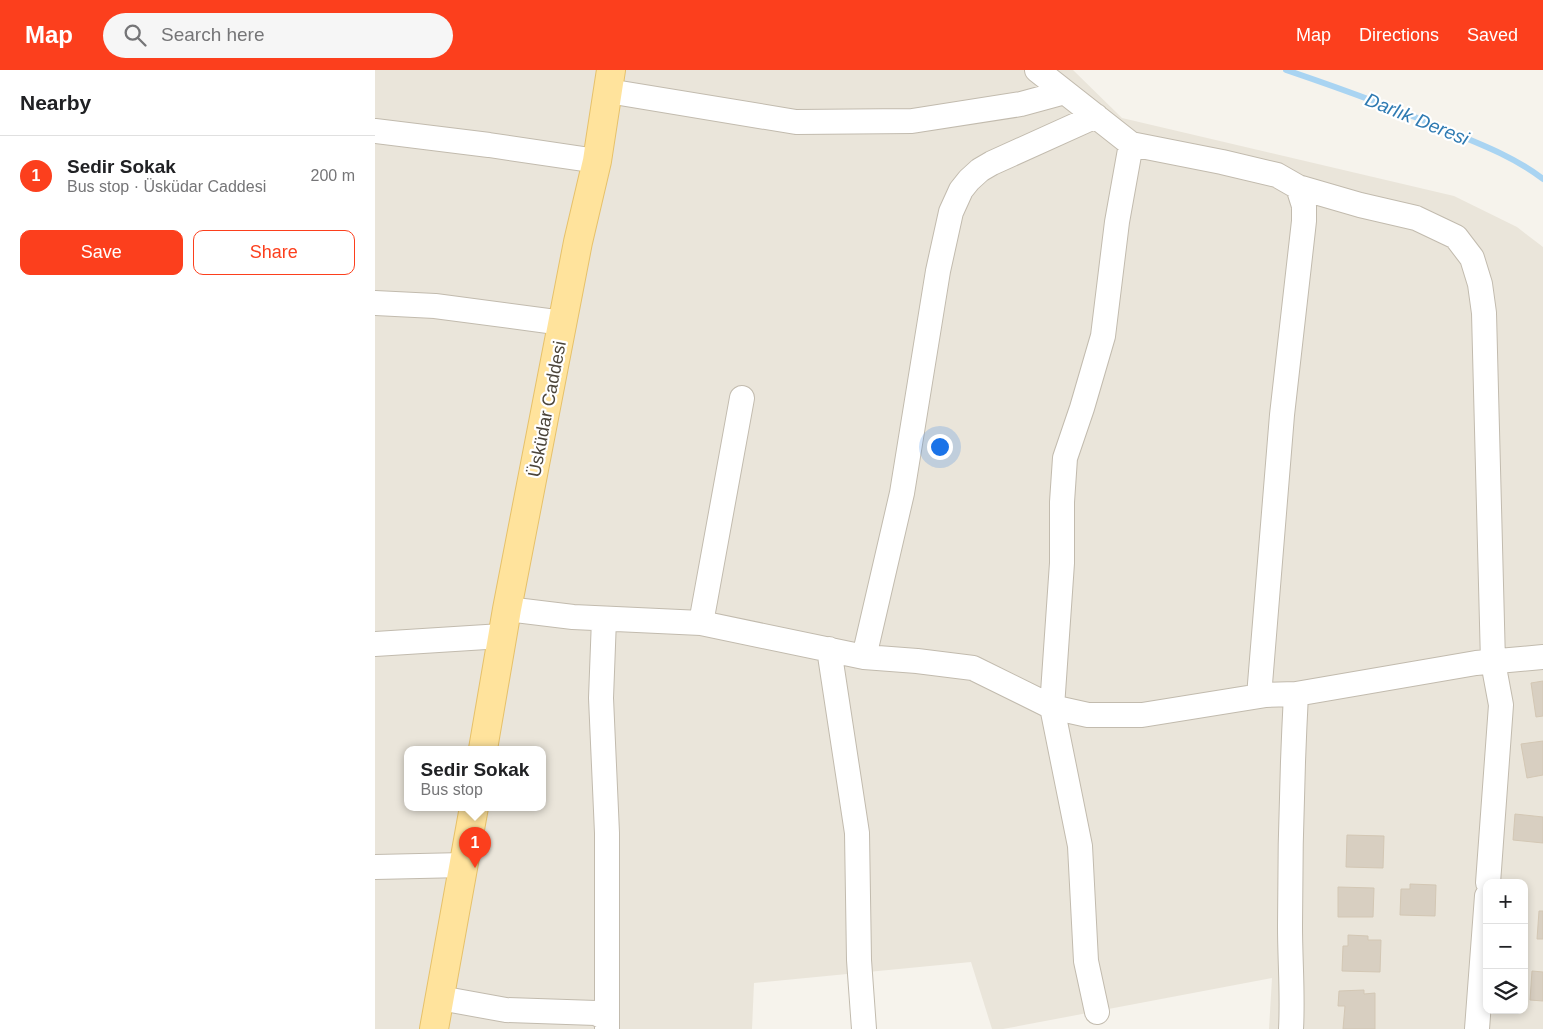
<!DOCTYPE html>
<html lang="en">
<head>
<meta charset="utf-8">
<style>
  body { margin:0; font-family:Arial,sans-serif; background:#f6f6f6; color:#202124 }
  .controls { position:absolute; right:15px; bottom:15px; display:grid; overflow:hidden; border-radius:10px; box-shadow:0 2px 8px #0003 }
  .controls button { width:45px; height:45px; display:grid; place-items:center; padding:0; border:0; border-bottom:1px solid #e0e0e0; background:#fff; color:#202124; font:25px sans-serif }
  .you { position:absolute; left:564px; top:376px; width:18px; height:18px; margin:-12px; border:4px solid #fff; border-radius:50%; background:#1a73e8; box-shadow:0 0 0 8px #1a73e833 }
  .badge { display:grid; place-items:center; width:32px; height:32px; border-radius:50%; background:#fc3f1d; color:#fff; font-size:16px; font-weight:700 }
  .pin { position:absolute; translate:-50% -41px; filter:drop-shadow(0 1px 2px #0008) }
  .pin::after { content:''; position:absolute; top:26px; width:18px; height:15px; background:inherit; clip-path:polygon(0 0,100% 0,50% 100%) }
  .popup { position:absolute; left:29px; top:676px; width:142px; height:65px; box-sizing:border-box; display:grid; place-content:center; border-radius:10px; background:#fff; filter:drop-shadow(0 1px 4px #0005); font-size:16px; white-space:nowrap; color:#757577 }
  .popup b { font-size:19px; color:#202124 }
  .popup::after { content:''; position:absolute; left:50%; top:100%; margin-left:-10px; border:10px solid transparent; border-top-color:#fff }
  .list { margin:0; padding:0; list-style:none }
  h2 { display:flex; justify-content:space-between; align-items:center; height:65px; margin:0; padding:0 20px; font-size:21px }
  h2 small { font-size:16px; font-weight:400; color:#757577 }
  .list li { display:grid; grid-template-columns:32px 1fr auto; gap:15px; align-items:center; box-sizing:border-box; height:80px; padding:0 20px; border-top:1px solid #e0e0e0 }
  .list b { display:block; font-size:19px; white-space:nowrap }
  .list p { margin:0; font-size:16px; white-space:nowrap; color:#757577 }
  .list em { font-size:16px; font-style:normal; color:#757577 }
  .actions { display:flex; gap:10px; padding:15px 20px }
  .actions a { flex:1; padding:11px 0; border:1px solid #fc3f1d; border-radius:10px; text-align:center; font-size:18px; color:#fc3f1d }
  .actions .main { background:#fc3f1d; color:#fff }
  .icon { flex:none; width:28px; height:28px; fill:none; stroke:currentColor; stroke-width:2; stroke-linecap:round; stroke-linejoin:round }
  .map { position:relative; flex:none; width:1168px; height:959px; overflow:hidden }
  header { display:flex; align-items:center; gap:30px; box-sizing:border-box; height:70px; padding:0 25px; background:#fc3f1d; color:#fff }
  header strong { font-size:24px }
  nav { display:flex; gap:28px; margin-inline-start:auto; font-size:18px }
  .search { width:350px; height:45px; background:#f6f6f6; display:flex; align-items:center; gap:12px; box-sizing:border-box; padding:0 18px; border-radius:28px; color:#757577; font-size:19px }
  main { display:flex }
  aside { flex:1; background:#fff }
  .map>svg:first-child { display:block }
</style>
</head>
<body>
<header>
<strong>Map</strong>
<div class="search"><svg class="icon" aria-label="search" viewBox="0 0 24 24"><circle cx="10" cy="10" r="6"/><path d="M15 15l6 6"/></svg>Search here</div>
<nav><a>Map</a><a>Directions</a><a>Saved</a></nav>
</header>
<main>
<aside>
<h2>Nearby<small></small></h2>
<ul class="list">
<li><span class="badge">1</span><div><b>Sedir Sokak</b><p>Bus stop · Üsküdar Caddesi</p></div><em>200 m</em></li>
</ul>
<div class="actions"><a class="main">Save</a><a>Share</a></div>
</aside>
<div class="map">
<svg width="1168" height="959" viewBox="0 0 1168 959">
  <rect width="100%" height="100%" fill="#f6f3ec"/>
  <path fill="#eae5da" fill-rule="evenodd" d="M 0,0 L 698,0 L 747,48 L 1079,126 L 1142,157 L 1168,177 L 1168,959 L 894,959 L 897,908 L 628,959 L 617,959 L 596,892 L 379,913 L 377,959 L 0,959 ZM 32,679 L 168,679 L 168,737 L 32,737 ZM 1112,813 L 1149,813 L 1149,940 L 1112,940 Z"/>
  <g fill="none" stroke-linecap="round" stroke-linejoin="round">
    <path stroke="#a9d4f2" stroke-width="6" d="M 911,0 C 967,19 1022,39 1076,62 C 1108,75 1141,88 1168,109"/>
  </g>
  <path fill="#d8cfc1" stroke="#d3c7b4" d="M 1168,611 L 1168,646 L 1161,647 L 1156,613 Z
    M 1168,671 L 1168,705 L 1152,708 L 1146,674 Z
    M 1140,744 L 1168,747 L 1168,773 L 1138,770 Z
    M 972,765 L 1009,766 L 1008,798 L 971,797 Z
    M 1035,814 L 1061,815 L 1060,846 L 1025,845 L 1026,819 L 1035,819 Z
    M 963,817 L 999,818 L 998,847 L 963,847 Z
    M 1164,841 L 1168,841 L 1168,869 L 1162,869 Z
    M 973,865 L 993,866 L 993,870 L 1006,870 L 1005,902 L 967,901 L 968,876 L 973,876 Z
    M 1157,901 L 1168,902 L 1168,931 L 1155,930 Z
    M 989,920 L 989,924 L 1000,923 L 1000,959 L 968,959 L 970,936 L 963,936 L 964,921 Z"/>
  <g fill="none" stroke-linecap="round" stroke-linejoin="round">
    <g stroke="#c2bbae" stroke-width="26">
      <path id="minor" d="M 662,0 L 756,74 L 847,92 L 902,105 L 923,117 L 929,136 L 929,151 L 907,345 L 884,626
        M 233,21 L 421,52 L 537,51 L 646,34 L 690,22
        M 0,61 L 114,75 L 222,91
        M 923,117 L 985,135 L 1041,148 L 1081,167 L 1097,188 L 1105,214 L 1109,243 L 1118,592 L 1126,635 L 1113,813
        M 0,233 L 60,236 L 188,253
        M 132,539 L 198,547 L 326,553 L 489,587 L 542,591 L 598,598 L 677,637 L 713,645 L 767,645 L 891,625 L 921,624 L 1101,593 L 1168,587
        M 229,549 L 226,628 L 232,763 L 232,949
        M 326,553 L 367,328
        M 0,574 L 127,566
        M 454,579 L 482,763 L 484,890 L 489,959
        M 489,587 L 527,423 L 563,201 L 576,142 L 586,120 L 594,110 L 605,100 L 617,93 L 721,46
        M 0,797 L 89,795
        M 65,928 L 131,940 L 221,943 L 232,949 L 232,959
        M 722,942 L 711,891 L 705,776 L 677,637 L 687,493 L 687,432 L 690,388 L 707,338 L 728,266 L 742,152 L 756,74
        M 916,959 C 918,925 915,891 915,856 C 915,779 917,701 921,624
        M 1102,959 L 1112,826"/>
    </g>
    <g stroke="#e6c16a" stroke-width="30">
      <path id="major" d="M 108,679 L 132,539 L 203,172 L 222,91 L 236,0
        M 59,959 L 99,737"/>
    </g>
    <use href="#minor" stroke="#fff" stroke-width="24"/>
    <use href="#major" stroke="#ffe39c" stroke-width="28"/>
  </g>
  <g text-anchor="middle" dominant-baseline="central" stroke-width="4.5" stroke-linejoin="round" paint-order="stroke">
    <g font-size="18" fill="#4b4439" stroke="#fff">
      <text transform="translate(172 339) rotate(-79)">Üsküdar Caddesi</text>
    </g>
    <g font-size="19" font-style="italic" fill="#2e7ab2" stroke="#fff">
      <text transform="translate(1042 49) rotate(22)">Darlık Deresi</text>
    </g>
  </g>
</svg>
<div class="controls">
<button>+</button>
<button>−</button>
<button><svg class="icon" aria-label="layers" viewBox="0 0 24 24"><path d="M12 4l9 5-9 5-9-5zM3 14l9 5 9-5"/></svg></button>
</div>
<div class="you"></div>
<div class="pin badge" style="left:100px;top:798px">1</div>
<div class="popup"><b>Sedir Sokak</b>Bus stop</div>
</div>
</main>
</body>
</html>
